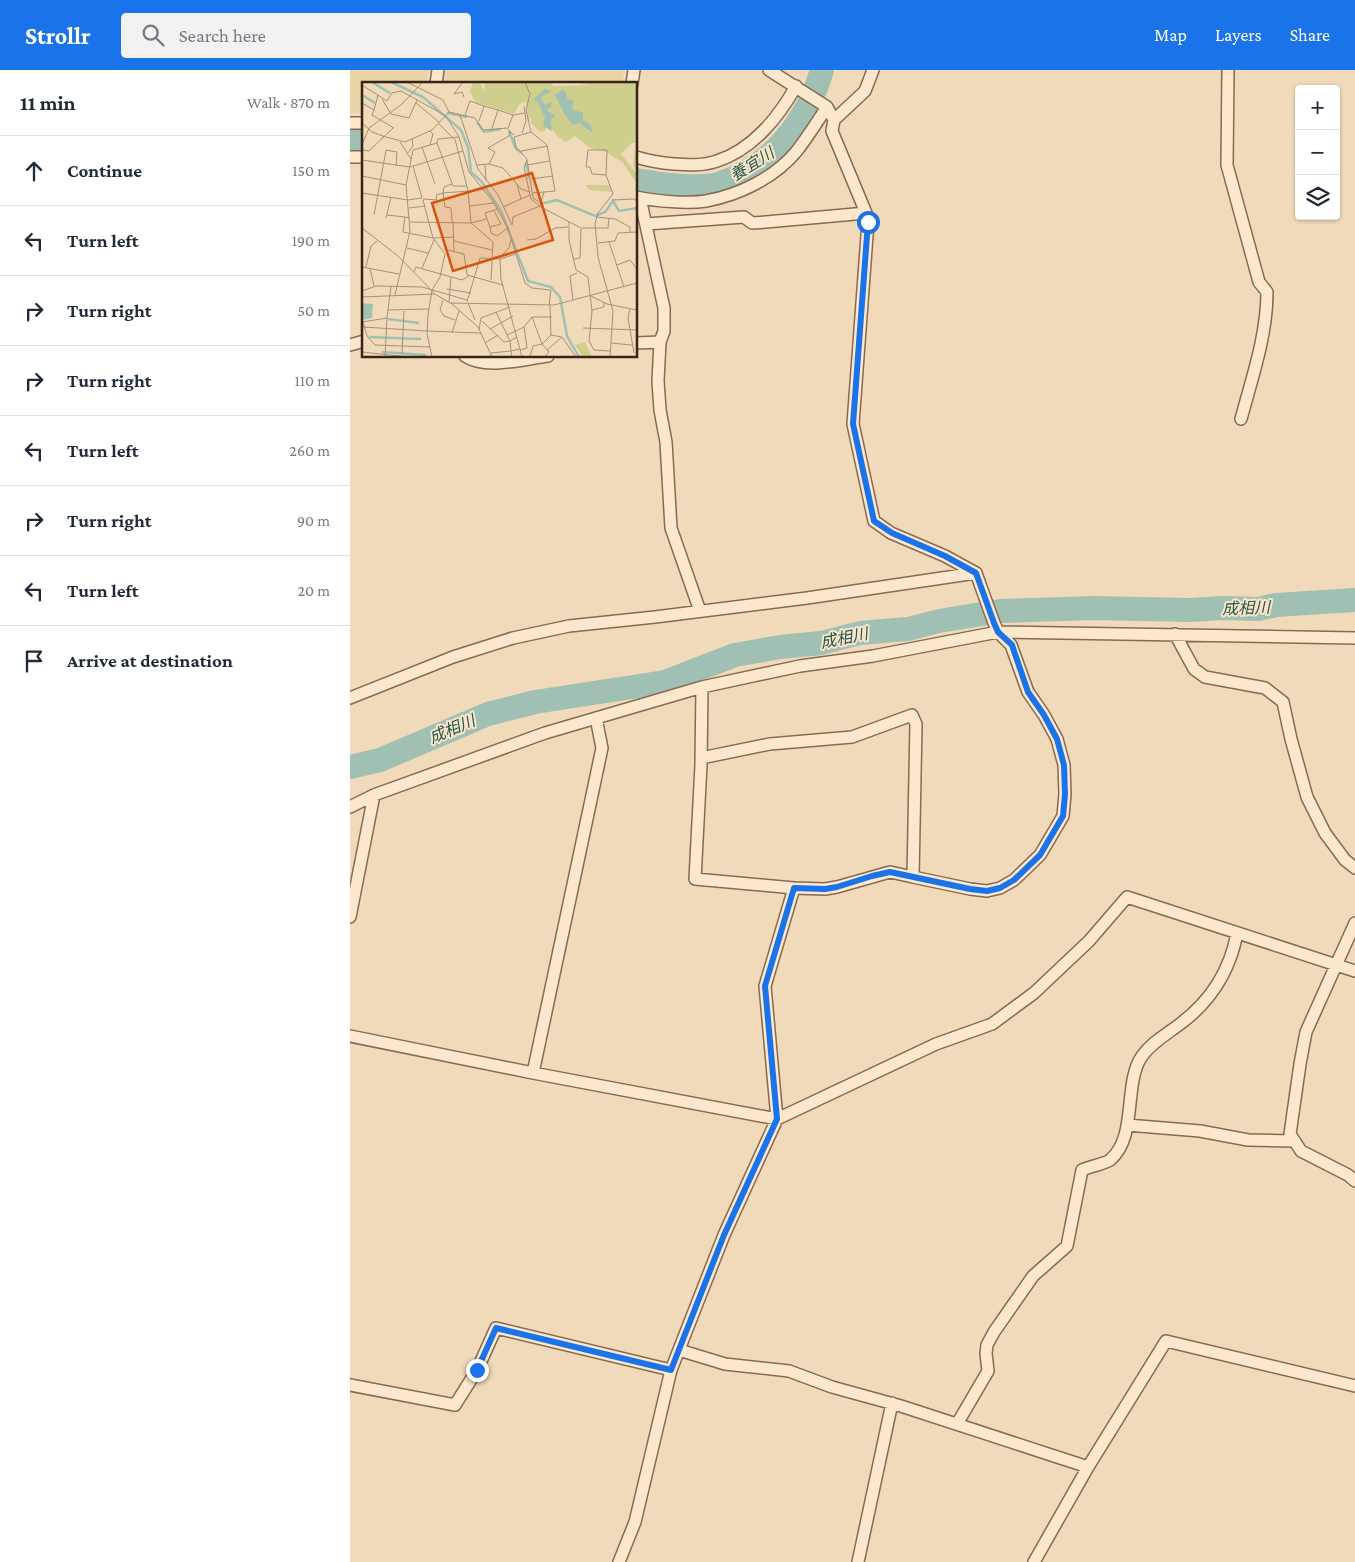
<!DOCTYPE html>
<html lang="en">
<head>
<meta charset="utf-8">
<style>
  body { margin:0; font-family:"Crimson Pro","Noto Sans JP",serif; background:#f2f2f3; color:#1f2937 }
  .controls { position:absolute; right:15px; top:15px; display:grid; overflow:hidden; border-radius:5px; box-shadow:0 1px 4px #0004 }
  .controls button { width:45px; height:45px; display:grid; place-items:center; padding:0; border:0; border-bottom:1px solid #e0e1e3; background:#fff; color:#1f2937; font:25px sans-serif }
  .stop { position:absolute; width:15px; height:15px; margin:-11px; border:4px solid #1a73e8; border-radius:50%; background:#fff }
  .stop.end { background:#1a73e8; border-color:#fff; box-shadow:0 1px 5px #0008 }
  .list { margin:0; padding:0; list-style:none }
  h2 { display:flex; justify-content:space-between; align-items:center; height:65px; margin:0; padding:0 20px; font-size:21px }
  h2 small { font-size:16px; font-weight:400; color:#747a83 }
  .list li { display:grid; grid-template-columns:32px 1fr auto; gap:15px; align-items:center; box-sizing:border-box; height:70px; padding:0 20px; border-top:1px solid #e0e1e3 }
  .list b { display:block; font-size:19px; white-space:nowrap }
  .list em { font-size:16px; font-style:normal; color:#747a83 }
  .icon { flex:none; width:28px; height:28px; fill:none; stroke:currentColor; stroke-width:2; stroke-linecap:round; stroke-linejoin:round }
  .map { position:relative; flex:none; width:1005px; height:1492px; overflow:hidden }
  header { display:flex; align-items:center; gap:30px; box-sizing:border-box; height:70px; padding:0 25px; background:#1a73e8; color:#fff }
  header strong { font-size:24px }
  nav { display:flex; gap:28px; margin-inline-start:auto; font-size:18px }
  .search { width:350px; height:45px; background:#f2f2f3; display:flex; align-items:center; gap:12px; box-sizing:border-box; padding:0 18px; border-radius:5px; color:#747a83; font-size:19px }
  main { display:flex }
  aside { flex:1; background:#fff }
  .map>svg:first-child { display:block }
</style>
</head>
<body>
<header>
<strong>Strollr</strong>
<div class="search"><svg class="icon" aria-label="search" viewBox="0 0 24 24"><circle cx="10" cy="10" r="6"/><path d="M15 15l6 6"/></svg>Search here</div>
<nav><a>Map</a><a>Layers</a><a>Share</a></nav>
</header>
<main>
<aside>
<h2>11 min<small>Walk · 870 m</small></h2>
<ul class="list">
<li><svg class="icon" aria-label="ahead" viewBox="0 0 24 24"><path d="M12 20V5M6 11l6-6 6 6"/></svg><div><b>Continue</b></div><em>150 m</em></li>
<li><svg class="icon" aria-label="left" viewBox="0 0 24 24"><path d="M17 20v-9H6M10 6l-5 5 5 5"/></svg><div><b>Turn left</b></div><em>190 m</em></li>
<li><svg class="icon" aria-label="right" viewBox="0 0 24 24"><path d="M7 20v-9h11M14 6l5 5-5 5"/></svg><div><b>Turn right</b></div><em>50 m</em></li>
<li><svg class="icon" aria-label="right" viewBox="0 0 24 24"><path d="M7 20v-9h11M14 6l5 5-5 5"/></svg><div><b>Turn right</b></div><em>110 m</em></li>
<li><svg class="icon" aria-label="left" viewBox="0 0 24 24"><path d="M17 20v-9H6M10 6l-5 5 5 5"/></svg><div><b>Turn left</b></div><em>260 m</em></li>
<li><svg class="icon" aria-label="right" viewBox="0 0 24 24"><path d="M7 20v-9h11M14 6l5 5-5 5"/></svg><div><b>Turn right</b></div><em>90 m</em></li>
<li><svg class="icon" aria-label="left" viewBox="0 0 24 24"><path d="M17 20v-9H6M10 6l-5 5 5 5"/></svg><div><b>Turn left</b></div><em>20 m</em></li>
<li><svg class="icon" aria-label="arrive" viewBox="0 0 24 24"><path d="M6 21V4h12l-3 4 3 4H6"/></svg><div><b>Arrive at destination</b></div></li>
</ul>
</aside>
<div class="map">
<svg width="1005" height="1492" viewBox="0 0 1005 1492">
  <rect width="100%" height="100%" fill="#f0dab9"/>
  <path fill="#e7d5a6" d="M 0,0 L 78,0 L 76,14 L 14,14 L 14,43 L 0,43 Z
    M 97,0 L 274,0 L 272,14 L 96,14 Z"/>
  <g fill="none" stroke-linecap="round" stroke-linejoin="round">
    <path stroke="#9fc0b3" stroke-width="24" d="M 0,72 L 14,72
      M 286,110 C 307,114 351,120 371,113 C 422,96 457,51 472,0
      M 0,697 L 30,690 L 138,644 L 185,632 L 315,612 L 385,585 L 430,577 L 471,573 L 510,563 L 558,559 L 589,551 L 650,541 L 743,538 L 841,540 L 872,538 L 908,539 L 926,535 L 1005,530"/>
    <g stroke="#886953" stroke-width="14">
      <path id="street" d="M 419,0 L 477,37 L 484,50 L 482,61 L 516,143 L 518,152 L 503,354 L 524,451 L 541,463 L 595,486 L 626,503 L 644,553 L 648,562 L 661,575 L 678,622 L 694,645 L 707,669 L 714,695 L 715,724 L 713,746 L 690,785 L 664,810 L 650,818 L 637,821 L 620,819 L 563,807
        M 878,0 L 877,95 L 909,212 L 917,222 C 917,265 902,308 891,349
        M 86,14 L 88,0
        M 282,14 L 284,0
        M 484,50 L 515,21 L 523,0
        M 0,53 L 14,53
        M 0,87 L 14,87
        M 286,87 C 299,91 311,93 324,94 C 338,95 353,96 367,91 C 402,80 429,47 446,16
        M 286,127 C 305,131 337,134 356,131 C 389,125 424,108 446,82 C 457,68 467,52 477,37
        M 290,128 L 314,238 L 314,261 L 310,272 L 308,311 L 310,340 L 316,372 L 321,458 L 350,541
        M 296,154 L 394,147 L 402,153 L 416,152 L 516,143
        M 286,273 L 310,272
        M 0,275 L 14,271
        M 115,286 C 135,300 174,289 198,286
        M 825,564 L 844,599 L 855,607 L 915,618 L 933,632 L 941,669 L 957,727 L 975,763 L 995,790 L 1005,798
        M 0,628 L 103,587 L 163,568 L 219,556 L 305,547 L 457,528 L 626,503
        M 351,688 L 420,674 L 502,667 L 562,645 L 566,654 L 563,807 L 540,802 L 487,817 L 475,819 L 444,818
        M 0,737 L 24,725 L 195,663 L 352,617 L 450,596 L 523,586 L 648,562 L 1005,568
        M 0,847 L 24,725
        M 1005,853 L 956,962 L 950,994 L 940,1064 L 951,1081 L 998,1105 L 1005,1111
        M 0,966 L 183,1003 L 427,1049 L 586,974 L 642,954 L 684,923 L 739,871 L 777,827 L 1005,901
        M 183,1003 L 252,678 L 246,648
        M 777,1055 L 850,1061 L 898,1070 L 944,1071
        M 329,1280 L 375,1294 L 439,1301 L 482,1317 L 551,1336 L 738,1397
        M 0,1315 L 105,1335 L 127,1300 L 146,1258 L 321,1300
        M 607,1354 L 638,1301 L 636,1283 L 637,1275 L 644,1262 L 683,1206 L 717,1176 L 732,1100 C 738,1097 757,1093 760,1090 C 788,1067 773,1013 792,986 C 802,972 817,964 830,954 C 861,931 880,901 887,863
        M 269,1492 L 285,1452 L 321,1300 L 374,1165 L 427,1049 L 415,916 L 444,818 L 345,809 L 351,695 L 352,617
        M 508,1492 L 542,1333
        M 684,1492 L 738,1397 L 816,1271 L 1005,1316"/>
    </g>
    <use href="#street" stroke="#fbe8cd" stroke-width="11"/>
  </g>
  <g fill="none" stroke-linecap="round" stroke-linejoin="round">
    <path stroke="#1a73e8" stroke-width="6" d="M 127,1300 L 146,1258 L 321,1300 L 374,1165 L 427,1049 L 415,916 L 444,818 L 475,819 L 487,817 L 522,806 L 540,802 L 620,819 L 637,821 L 650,818 L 664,810 L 690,785 L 713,746 L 715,724 L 714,695 L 707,669 L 694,645 L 678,622 L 662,575 L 648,562 L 644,553 L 626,503 L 595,486 L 542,463 L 524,451 L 503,354 L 518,152"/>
  </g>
  <g text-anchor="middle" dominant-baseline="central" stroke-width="4" stroke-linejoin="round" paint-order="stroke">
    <g font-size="16" font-style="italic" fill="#27574e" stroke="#f8e5c9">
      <text transform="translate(402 94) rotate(-32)">養宜川</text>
      <text transform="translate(896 538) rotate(-2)">成相川</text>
      <text transform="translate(494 568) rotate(-11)">成相川</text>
      <text transform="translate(102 659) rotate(-23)">成相川</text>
    </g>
  </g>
  <g transform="translate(12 12)">
    <rect width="275" height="275" fill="#f0dab9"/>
    <path d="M 111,0 L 118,0 L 122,10 L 123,0 L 190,0 L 191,4 L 226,3 L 213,0 L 275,0 L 275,90 L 271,83 L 274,61 L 270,61 L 259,72 L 275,92 L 275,102 L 260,80 L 244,70 L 228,66 L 213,54 L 204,60 L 195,54 L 183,37 L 184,48 L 178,50 L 168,40 L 170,36 L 166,37 L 164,20 L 158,22 L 152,32 L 113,20 L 108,9 ZM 224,103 L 247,103 L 250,110 L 227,108 ZM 223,260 L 230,275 L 221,275 L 213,263 Z" fill="#cecf8d"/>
    <path d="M 183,7 L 189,9 L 179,15 L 180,19 L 183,23 L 190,20 L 189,26 L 184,28 L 194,34 L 189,37 L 190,49 L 181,44 L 183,35 L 175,19 L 171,18 ZM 201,7 L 206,17 L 212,19 L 210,27 L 221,31 L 221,38 L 228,42 L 231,51 L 217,41 L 211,43 L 203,33 L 193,13 ZM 0,221 L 11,222 L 10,236 L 0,238 Z" fill="#9fc0b3"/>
    <path fill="none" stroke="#9fc0b3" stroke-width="2.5" d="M 10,0 L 28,11M 29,0 L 61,15 L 99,48 L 106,65 L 109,90 L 120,100 L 139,129 L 166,199 L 189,205 L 198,215 L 205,254 L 217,275M 0,13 L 13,21M 85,31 L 105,35M 115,40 L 122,50 L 139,47M 147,49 L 154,67 L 160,71M 164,81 L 167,96M 178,122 L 195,118 L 233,134 L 243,130 L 251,119 L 257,129 L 275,126M 26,237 L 57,241M 7,255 L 59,257M 20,270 L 64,273"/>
    <path fill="none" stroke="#a69179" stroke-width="1" d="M 45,0 L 81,18 L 87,30 L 113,36 L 121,48 L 145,46 L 152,53M 101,0 L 92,12 L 100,10 L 102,15M 163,0 L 168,12 L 164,28 L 169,50 L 152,55 L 154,65 L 165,77 L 162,86 L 169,117 L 178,124M 0,3 L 25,19 L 30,11 L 39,9 L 84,34 L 97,55 L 107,90 L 130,118 L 146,146 L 154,172 L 138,177 L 118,176 L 105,220M 20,17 L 29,32 L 47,36 L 55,18M 0,21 L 12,28 L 10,33 L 32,46M 54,21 L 78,41M 12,28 L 16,13M 98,33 L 116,87 L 136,113 L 150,143M 103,33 L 108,19 L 122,24M 117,39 L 122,24 L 136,28M 0,41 L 10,50 L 21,54M 77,42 L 92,57M 146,46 L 151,33 L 162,31M 129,49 L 136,28 L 151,33M 169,50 L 185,63 L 193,109 L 182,110M 160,51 L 164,39 L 162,24M 20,54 L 43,60 L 70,48 L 87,30M 93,57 L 106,109 L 122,107M 38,60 L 49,77M 75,61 L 76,57 L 97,55M 0,63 L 7,46 L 39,23 L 61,0M 68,63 L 71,52 L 68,49M 60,65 L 73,102M 0,68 L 7,69 L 31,46M 159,69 L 186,64M 46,71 L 51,64 L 50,57M 0,78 L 48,85 L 101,69M 165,78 L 171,116 L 179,121M 123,82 L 124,99M 127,82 L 133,70 L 126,66 L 147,54 L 148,49M 115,83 L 127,82 L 141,86 L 159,107 L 168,110M 165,83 L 188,79M 244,93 L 230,92 L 228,85 L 224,85 L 226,68 L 245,68 L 244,93 L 251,112 L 236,131 L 233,142 L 236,175 L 251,229 L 248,275M 0,94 L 44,103M 169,97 L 191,94M 155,102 L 159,117M 0,111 L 46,118 L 60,116 L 51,84M 61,117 L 75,118 L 74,113 L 81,111 L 82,105 L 90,102M 61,118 L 67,141M 250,118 L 273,117 L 275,120M 107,124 L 132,121M 177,124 L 219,146 L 246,146 L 247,136M 141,125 L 168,113M 47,126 L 63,124M 12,133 L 24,68 L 35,70 L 34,84M 25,133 L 43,135M 234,135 L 253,137 L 268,145 L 268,150M 24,136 L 29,115M 48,136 L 43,135 L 41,150 L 71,156 L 92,155M 125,137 L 128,145 L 139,142 L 132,129M 90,139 L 89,126 L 83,125 L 81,111 L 106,109 L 109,141 L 131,160 L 129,198M 91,139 L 92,169M 48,140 L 109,141 L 125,137 L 123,131 L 136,127M 207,140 L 207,158 L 214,188 L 226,195 L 230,229 L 227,259 L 232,268 L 248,269M 67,141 L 71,156 L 83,172 L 78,195 L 70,208 L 66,233 L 65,252 L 70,275M 150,143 L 151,135 L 178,124 L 182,110 L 171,111M 128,145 L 129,151 L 135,154 L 146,146M 0,146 L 36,174 L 73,212 L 88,221 L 192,223 L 275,201M 165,158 L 174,157 L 193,146 L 206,145M 92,159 L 130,168M 247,160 L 262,205M 236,161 L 253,159 L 256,151 L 274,150 L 275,156M 45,166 L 66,171M 82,167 L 102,172 L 105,193 L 141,203M 154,172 L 163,201 L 170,206 L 189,208 L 187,223M 137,176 L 147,166 L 149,158M 138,177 L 139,197 L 160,275M 212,177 L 218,176 L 219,147M 255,183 L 268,178 L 275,187M 0,185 L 37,192M 4,185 L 9,164 L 15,159M 8,186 L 12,204M 60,186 L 72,158M 52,190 L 54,185 L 100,198 L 107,194M 85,207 L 109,211M 0,209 L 14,204 L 60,205 L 105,218M 33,213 L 48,149 L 44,103 L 51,68 L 75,61 L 91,104 L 105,104M 229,214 L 245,222 L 275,228M 0,215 L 73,212M 81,218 L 78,228 L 82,234 L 93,238M 211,218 L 208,194 L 215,191M 87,220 L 89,195M 89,221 L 116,245 L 130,275M 106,221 L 113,238M 268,227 L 266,236 L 272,271M 26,228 L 67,227M 230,228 L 242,225 L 242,220M 134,230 L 148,259 L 155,255M 120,239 L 142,260 L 148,259 L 149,269 L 157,267M 0,240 L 25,236 L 29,204M 1,240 L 5,254 L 13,263 L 68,265M 1,245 L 65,249M 221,246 L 275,248M 117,247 L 119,236 L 148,225M 128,247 L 151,234M 65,249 L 119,251M 90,251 L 97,229M 145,253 L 162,245M 189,253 L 200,255 L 214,275M 123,261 L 136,253M 249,261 L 270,263M 158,268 L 165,266 L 162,245 L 170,235M 185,268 L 199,256M 0,270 L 47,275M 129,271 L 149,269 L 150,275M 40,272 L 42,229M 168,274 L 171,264 L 180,262 L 170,235 L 190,235M 23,275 L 25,236M 182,275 L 187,270 L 180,262 L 189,253 L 188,223"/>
    <path fill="#d6540d" fill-opacity="0.15" stroke="#d6540d" stroke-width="2.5" d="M 170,91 L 191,158 L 91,189 L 70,121 Z"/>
    <rect width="275" height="275" fill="none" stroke="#362419" stroke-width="2.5"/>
  </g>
</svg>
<div class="controls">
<button>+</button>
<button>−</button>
<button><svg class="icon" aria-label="layers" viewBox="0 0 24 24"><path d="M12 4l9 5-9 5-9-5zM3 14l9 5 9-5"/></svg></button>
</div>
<div class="stop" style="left:518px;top:152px"></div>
<div class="stop end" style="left:127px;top:1300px"></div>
</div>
</main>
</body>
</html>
